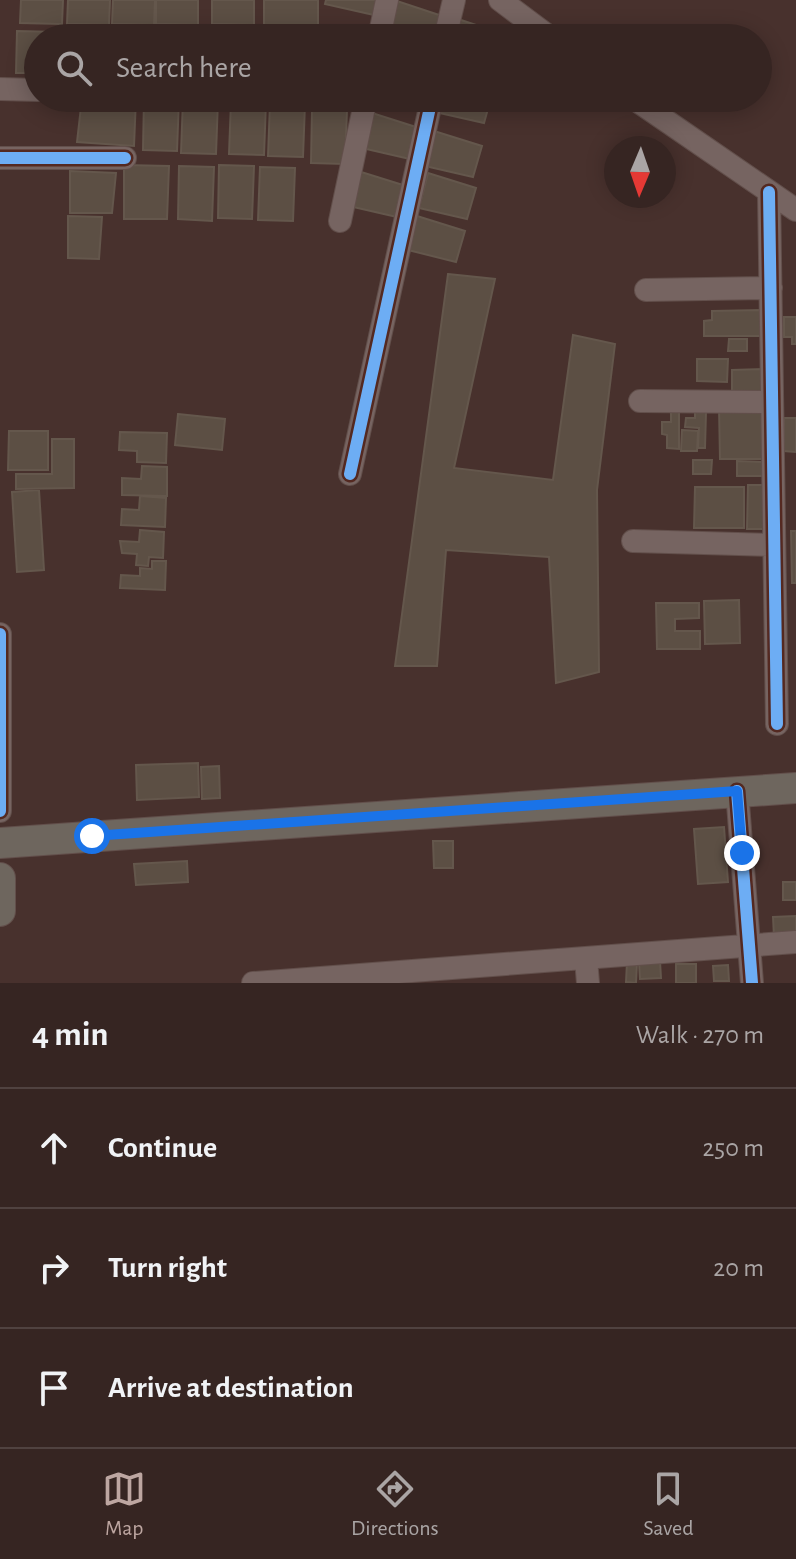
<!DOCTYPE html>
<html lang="en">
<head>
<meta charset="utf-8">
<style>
  body { margin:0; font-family:"Alegreya Sans",sans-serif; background:#41312f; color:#f1f3f6 }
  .compass { position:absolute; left:604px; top:136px; width:72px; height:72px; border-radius:50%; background:#362522; box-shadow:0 4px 20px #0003; rotate:182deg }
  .stop { position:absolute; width:24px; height:24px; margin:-18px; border:6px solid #1a73e8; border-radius:50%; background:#fff }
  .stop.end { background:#1a73e8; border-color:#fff; box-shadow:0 2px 8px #0008 }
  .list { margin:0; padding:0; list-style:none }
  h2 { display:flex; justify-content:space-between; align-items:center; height:104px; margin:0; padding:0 32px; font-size:34px }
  h2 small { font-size:26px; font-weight:400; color:#aaa5a5 }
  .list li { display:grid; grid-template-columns:52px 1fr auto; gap:24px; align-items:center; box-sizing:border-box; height:120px; padding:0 32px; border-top:2px solid #504240 }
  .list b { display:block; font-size:30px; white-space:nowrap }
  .list em { font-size:26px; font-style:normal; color:#aaa5a5 }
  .icon { flex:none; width:44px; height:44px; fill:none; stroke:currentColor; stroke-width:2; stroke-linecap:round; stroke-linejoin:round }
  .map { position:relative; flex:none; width:796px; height:983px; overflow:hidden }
  .search { position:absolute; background:#362522; box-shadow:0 4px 20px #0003; left:24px; right:24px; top:24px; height:88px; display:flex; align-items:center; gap:20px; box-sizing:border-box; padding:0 28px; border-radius:44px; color:#aaa5a5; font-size:30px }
  .sheet { height:464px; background:#362522 }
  nav { display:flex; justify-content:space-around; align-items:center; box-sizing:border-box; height:112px; border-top:2px solid #504240; background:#362522; font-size:22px; color:#aaa5a5 }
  nav a { display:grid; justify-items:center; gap:4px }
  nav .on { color:#bda6a1 }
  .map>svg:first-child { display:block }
</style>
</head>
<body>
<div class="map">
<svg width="796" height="983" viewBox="0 0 796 983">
  <rect width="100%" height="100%" fill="#48312d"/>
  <path fill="#5c4f44" stroke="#64574c" stroke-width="2" d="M 21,0 L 63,0 L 62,24 L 20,23 Z
    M 68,0 L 110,0 L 109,25 L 67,24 Z
    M 113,0 L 155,0 L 154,25 L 112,24 Z
    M 156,0 L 198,0 L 198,25 L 156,24 Z
    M 212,0 L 254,0 L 254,25 L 212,24 Z
    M 264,0 L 318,0 L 318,28 L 264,28 Z
    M 326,0 L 378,0 L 374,15 L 325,4 Z
    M 394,0 L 442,16 L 435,38 L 384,35 Z
    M 458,19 L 506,35 L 505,38 L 453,38 Z
    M 17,31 L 59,32 L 58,38 L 38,38 L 38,73 L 16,73 Z
    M 82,98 L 136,98 L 134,146 L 77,142 Z
    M 144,98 L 179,98 L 177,151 L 143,150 Z
    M 439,98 L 491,98 L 484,123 L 435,112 Z
    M 706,98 L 740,98 L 735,109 Z
    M 183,99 L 218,100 L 216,154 L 181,153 Z
    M 231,101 L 266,102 L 264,155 L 229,154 Z
    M 270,103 L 305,104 L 303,157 L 268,156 Z
    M 312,110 L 347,110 L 345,164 L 311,163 Z
    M 372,113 L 419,128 L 410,159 L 362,148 Z
    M 434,131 L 482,146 L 473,177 L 425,166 Z
    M 124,165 L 169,166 L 167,219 L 124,219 Z
    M 219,165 L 254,166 L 252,219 L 218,218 Z
    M 179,166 L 214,167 L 212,221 L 178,219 Z
    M 260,167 L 295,168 L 293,221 L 258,220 Z
    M 70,171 L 116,173 L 112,213 L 70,213 Z
    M 358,171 L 406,186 L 397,217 L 349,206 Z
    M 428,173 L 476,188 L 467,219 L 419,208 Z
    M 68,216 L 102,217 L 99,259 L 68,258 Z
    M 417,216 L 465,231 L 456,262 L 408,250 Z
    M 448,274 L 495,279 L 454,468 L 553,480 L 573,335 L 615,344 L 597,490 L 599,672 L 556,683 L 549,557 L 446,550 L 437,666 L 395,666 Z
    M 762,310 L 762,336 L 704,336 L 704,321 L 712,320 L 712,311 Z
    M 784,317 L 796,317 L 796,344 L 792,344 L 792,337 L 784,337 Z
    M 729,339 L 747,339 L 747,351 L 728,351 Z
    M 697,359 L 728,359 L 727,382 L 697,381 Z
    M 763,369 L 764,395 L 732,396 L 732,370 Z
    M 671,406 L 679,407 L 679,449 L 667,448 L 667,435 L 662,434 L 662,422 L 671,422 Z
    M 764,406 L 764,459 L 720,459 L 719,407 Z
    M 695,412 L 706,412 L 705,448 L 698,448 L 699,428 L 685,427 L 686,418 L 695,418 Z
    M 178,414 L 225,419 L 222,450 L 175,445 Z
    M 784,418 L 796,418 L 796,452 L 784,451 Z
    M 682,430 L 698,431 L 697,451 L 681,451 Z
    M 9,431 L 48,431 L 48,470 L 8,470 Z
    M 120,432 L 167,433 L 166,463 L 137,462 L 137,451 L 119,450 Z
    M 52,439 L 74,439 L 74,488 L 16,489 L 16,474 L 52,474 Z
    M 693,460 L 712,460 L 711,474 L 693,474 Z
    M 737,461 L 764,462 L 764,476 L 737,476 Z
    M 142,466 L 167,467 L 167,496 L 122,495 L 122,478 L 141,479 Z
    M 748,485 L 764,485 L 764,529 L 747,529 Z
    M 695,487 L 744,487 L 744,528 L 694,528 Z
    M 39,490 L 44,570 L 17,572 L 12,492 Z
    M 140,496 L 166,498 L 165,527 L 121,525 L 122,509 L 139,510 Z
    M 140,530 L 164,532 L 163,558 L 149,557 L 148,566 L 136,565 L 137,554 L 122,553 L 120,541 L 139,542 Z
    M 791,531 L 796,531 L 796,583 L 792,583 Z
    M 152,561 L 166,561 L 165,590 L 120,588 L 121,575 L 140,576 L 140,568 L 152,569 Z
    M 739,600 L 740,643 L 705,644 L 704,601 Z
    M 656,603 L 699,603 L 699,618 L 675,619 L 675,631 L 700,631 L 700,649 L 657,649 Z
    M 198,763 L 199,797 L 137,800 L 136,765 Z
    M 219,766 L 220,798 L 202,799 L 201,767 Z
    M 724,827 L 728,882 L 698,884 L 694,829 Z
    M 433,841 L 453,841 L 453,868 L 434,868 Z
    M 187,861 L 188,882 L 136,885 L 134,864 Z
    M 783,882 L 796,882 L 796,900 L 783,900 Z
    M 796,916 L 796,936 L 774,937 L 773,917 Z
    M 660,961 L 661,978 L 640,979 L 639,962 Z
    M 627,962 L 637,962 L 636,983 L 626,982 Z
    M 676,964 L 696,964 L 696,983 L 676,983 Z
    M 728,965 L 729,981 L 714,981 L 713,966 Z"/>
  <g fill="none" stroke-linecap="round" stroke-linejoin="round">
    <g stroke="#624f4b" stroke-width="24">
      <path id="minor" d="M 500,0 L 551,38
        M 379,38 L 387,0
        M 445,38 L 454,0
        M 0,89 L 38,90
        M 633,98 L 796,210
        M 0,158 L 125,158
        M 769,192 L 777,724
        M 340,221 L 366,98
        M 646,290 L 771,288
        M 640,401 L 772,402
        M 350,474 L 432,98
        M 633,541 L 774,545
        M 0,634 L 0,811
        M 737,791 L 752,983
        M 586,959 L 588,983
        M 253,983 L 796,942"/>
    </g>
    <g stroke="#624f4b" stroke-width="32">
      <path id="major" d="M 0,843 L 796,788
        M 0,878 L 0,911"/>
    </g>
    <use href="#minor" stroke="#766461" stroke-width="22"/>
    <use href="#major" stroke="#6e665e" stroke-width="30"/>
    <g stroke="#542921" stroke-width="17">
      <path id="cycleway" d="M 0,158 L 125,158
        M 769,192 L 777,724
        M 350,474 L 432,98
        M 0,634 L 0,811
        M 737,791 L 752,983"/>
    </g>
    <use href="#cycleway" stroke="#6dadf4" stroke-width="12"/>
  </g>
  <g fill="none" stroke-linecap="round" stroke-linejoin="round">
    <path stroke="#1a73e8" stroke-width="10" d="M 92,836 L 737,791 L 742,853"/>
  </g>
</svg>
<svg class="compass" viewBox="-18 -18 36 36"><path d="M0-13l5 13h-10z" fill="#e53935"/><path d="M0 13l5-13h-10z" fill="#aaa5a5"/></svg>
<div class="stop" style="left:92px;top:836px"></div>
<div class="stop end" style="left:742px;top:853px"></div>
<div class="search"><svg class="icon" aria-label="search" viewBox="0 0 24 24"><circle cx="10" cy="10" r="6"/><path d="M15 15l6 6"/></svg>Search here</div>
</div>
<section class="sheet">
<h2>4 min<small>Walk · 270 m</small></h2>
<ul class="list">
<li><svg class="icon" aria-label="ahead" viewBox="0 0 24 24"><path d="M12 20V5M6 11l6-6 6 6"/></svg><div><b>Continue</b></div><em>250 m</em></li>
<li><svg class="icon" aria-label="right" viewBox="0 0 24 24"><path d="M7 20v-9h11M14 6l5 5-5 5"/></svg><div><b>Turn right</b></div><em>20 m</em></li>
<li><svg class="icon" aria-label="arrive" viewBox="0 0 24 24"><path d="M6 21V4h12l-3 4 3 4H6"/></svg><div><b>Arrive at destination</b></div></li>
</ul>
</section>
<nav>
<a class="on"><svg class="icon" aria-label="map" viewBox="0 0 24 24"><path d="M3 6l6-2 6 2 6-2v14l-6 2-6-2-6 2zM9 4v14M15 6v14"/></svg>Map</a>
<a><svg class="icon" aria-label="directions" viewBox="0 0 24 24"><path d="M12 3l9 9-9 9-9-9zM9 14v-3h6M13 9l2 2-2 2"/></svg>Directions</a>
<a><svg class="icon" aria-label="saved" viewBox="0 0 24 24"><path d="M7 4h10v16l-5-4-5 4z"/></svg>Saved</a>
</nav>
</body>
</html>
